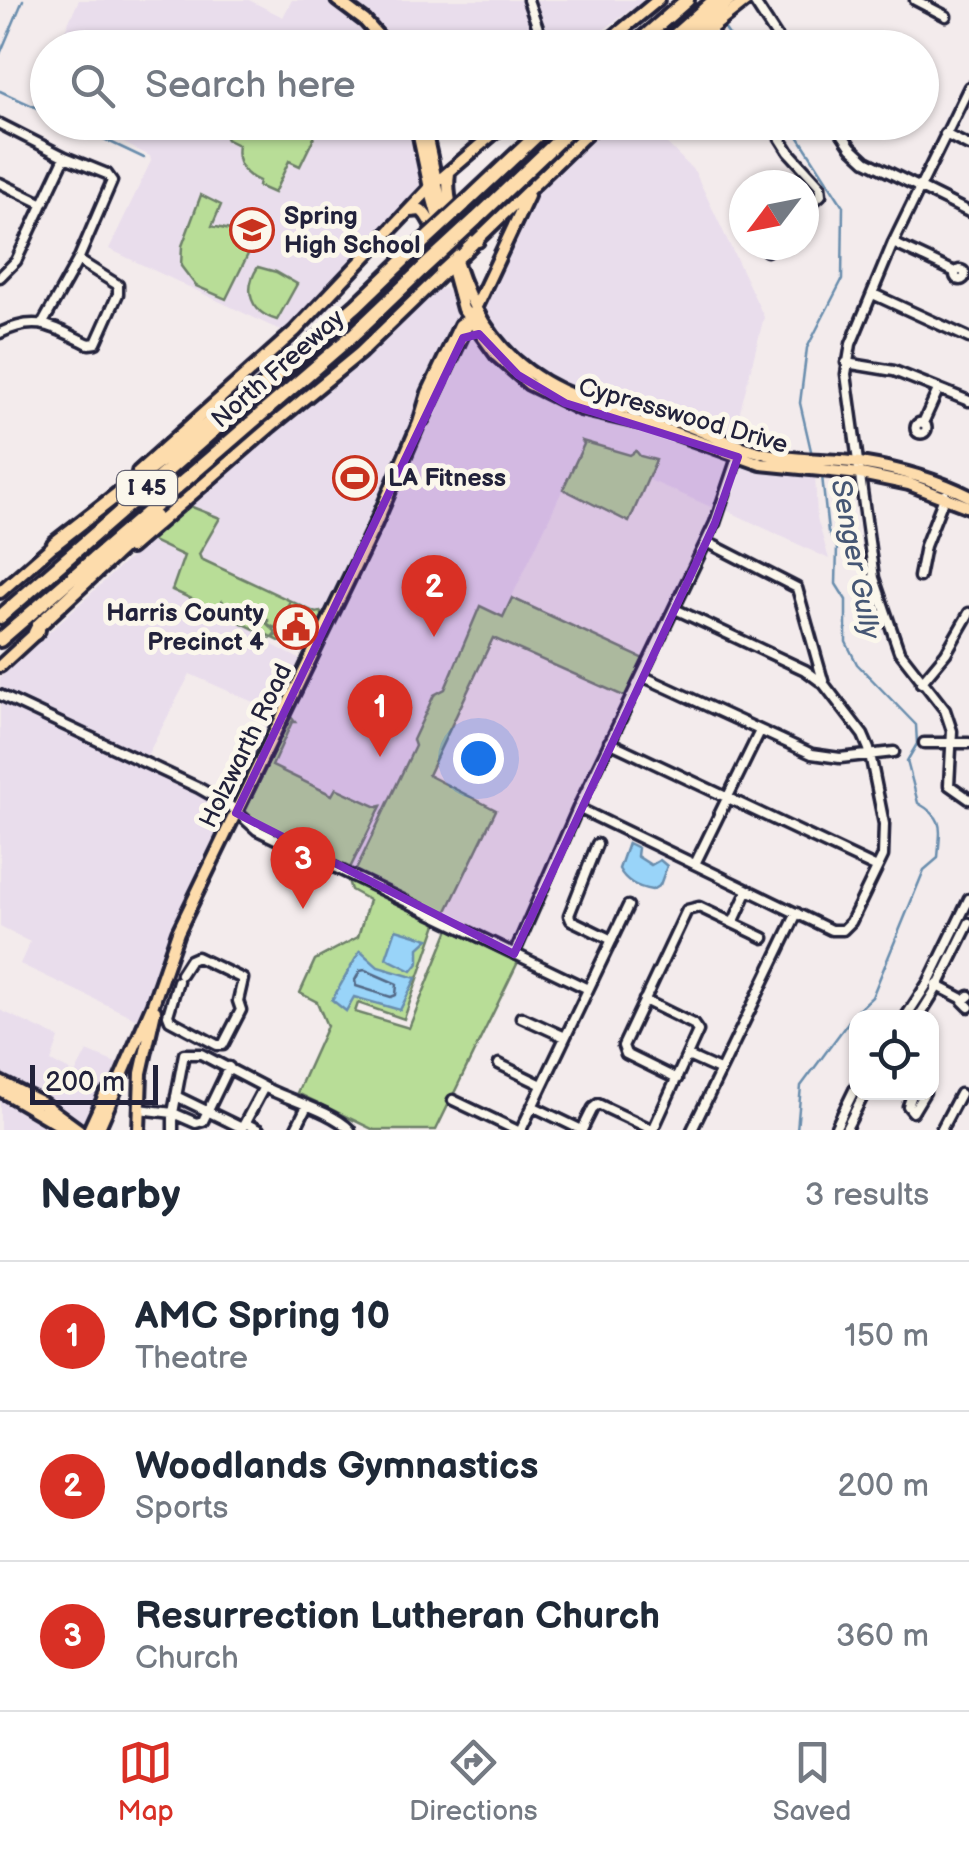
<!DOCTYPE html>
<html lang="en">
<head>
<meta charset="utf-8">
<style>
  body { margin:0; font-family:"Balsamiq Sans",sans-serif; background:#f2f2f3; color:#1f2937 }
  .controls { position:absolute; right:30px; bottom:30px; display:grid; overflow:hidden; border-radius:20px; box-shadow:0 2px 8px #0004 }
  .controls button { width:90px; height:90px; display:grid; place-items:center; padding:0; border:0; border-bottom:2px solid #e0e1e3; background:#fff; color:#1f2937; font:50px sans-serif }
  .compass { position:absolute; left:729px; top:170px; width:90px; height:90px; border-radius:50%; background:#fff; box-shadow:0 2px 8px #0004; rotate:238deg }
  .scale { position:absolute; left:30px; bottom:25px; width:128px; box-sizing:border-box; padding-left:10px; border:5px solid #22223b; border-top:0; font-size:28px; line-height:35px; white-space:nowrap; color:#22223b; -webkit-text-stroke:8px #fbf7ec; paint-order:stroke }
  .you { position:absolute; left:478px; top:758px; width:35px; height:35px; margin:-25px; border:8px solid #fff; border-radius:50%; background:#1a73e8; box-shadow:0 0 0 15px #1a73e833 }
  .badge { display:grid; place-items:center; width:65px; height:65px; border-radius:50%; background:#d93025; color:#fff; font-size:32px; font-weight:700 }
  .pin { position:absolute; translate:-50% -82px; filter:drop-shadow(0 2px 5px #0008) }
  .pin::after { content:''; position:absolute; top:52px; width:35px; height:30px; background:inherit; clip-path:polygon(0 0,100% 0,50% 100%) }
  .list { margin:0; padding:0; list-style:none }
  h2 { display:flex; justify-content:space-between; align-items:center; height:130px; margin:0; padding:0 40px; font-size:42px }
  h2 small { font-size:32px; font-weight:400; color:#747a83 }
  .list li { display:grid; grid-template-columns:65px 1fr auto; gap:30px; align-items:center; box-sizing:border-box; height:150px; padding:0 40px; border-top:2px solid #e0e1e3 }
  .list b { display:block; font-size:38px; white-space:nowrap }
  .list p { margin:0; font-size:32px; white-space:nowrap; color:#747a83 }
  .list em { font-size:32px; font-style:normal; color:#747a83 }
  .icon { flex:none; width:55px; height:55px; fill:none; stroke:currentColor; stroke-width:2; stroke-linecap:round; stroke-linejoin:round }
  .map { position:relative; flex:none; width:969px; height:1130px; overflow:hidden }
  .search { position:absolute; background:#fff; box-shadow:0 2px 8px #0004; left:30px; right:30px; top:30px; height:110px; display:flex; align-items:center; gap:25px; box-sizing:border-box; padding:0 35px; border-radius:55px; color:#747a83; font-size:38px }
  .sheet { height:580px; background:#fff }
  nav { display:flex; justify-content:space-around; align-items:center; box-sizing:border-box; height:140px; border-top:2px solid #e0e1e3; background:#fff; font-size:28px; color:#747a83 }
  nav a { display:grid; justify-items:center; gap:5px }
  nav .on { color:#d93025 }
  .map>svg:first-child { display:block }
</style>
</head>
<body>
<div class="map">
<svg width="969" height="1130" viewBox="0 0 969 1130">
  <rect width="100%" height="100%" fill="#f3ebec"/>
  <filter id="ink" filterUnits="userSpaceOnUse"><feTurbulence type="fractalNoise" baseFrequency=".01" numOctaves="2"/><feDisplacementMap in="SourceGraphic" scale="20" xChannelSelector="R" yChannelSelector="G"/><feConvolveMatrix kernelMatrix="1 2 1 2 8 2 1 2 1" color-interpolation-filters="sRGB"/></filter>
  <g filter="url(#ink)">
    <path fill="#e9ddec" d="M 79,0 L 249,0 L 283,17 L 292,0 L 324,0 L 351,16 L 382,47 L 67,48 L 71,38 L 63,34 Z
      M 349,0 L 524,0 L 540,47 L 395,47 L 379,25 Z
      M 534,0 L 645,0 L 578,48 L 554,47 Z
      M 83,123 L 412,123 L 424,189 L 288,334 L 109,249 L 151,161 L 150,156 Z
      M 609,123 L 647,123 L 695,172 L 764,317 L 738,419 L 750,442 L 746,448 L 664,414 L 585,396 L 554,384 L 507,348 L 486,321 L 481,305 L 530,198 Z
      M 444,288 L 455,296 L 460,310 L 460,320 L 429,385 L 375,513 L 324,619 L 286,601 L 269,635 L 271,644 L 303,661 L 278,713 L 190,674 L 147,756 L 0,687 L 0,677 L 187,505 L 435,290 Z
      M 476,336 L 535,390 L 727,456 L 731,463 L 718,510 L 647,479 L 577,473 L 569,476 L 376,885 L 246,816 L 245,811 L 373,542 L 425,424 L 467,341 Z
      M 740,461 L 815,473 L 817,518 L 829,559 L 724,509 L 730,484 Z
      M 0,697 L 205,793 L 228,812 L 176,923 L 139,1020 L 20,964 L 30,942 L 0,927 Z
      M 0,1010 L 59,1038 L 51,1061 L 75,1074 L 87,1051 L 118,1064 L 87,1122 L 76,1121 L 0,1076 Z
      M 0,1094 L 58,1130 L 0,1130 Z"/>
    <path fill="#b8dd97" stroke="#6d8069" stroke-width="2.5" fill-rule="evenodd" d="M 234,123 L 234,122 L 321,123 L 300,166 L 289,161 L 274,193 L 258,186 L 259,181 C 243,174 235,163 238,145 L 226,139 Z
      M 201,195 L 221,205 L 212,226 L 230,230 L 253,244 L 226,299 L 196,286 L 181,266 L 182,246 Z
      M 258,267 L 276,272 L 297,284 L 277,320 C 250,312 243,290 258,267 Z
      M 582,441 L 630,455 L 636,451 L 640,456 L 656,460 L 629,522 L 563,489 L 584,444 Z
      M 187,505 L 220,518 L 199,554 L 201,559 L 316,613 L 320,612 L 325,617 L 322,622 L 307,613 L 304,615 L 305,612 L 297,608 L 295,611 L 295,607 L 291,608 L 289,603 L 275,628 L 268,624 L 268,620 L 263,620 L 276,632 L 272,637 L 277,635 L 288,644 L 291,641 L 294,644 L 292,647 L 219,612 L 223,600 L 216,610 L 172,590 L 184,556 L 150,540 Z
      M 512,598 L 646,660 L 628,698 L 493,638 L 428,775 L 496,810 L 444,917 L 355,875 L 355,872 L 415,746 L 413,740 L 434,695 L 445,689 L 480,606 L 503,617 Z
      M 291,717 L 295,722 L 292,722 L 272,766 L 332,795 L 336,788 L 377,807 L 381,806 L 349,870 L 268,833 L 246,815 L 245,811 Z
      M 347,877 L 438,921 L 404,1019 L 358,1003 L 355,1012 L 409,1028 L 449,929 L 518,962 L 436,1130 L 374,1130 L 297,1093 L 327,1026 L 317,1002 L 300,993 L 315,960 L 358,937 L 369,900 L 351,890 ZM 416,978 L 400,1009 L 354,997 Z"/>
    <path fill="#99d4f9" stroke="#698dad" stroke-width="2.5" d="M 628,843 L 638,848 L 637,856 L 651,865 L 660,860 L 667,866 L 660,885 L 652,890 C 638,888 626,882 619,869 Z
      M 396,929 L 429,939 L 419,948 L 419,962 L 412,971 L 386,958 Z
      M 360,951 L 378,967 L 416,978 L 400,1010 L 354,997 L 346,1011 L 332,1000 Z"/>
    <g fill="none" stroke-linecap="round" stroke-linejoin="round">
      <path stroke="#526987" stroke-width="2.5" d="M 365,970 L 397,984 L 396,995 L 391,997 L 356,986 L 355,980 L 360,971 Z"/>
      <path stroke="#698dad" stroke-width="2.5" d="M 722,25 L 738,48
        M 0,54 L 23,0
        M 0,91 L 48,113
        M 68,122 L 144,158
        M 789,122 L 843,206 L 842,280 L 807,348 L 800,403 L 812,455
        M 797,1130 L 801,1086 L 855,1013 L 872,997 L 924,870 L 938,858 C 940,828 946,819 918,803 L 907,761 L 917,744 L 916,725 L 857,664 L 846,642 L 846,600 L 836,584 L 837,547 L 828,532 L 822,476"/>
      <g stroke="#22223b" stroke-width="15">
        <path id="minor" d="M 528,0 L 545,48
          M 753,0 L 784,48
          M 915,0 L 946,16
          M 710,29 L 721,48
          M 969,87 L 893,243 L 851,344 L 846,374 L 874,578 L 899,651 L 945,710 L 952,731 L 949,785 L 969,799
          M 770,122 L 789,152 L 820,186 L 821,195 L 804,210
          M 834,122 L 851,147 L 866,161 L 969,212
          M 0,124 L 65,157 L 107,174 L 112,181 L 78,260 L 43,323
          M 945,134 L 969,146
          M 0,183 L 43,204
          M 893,243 L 955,272
          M 767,251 L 772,245
          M955 275a5 5 0 1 1 10 0a5 5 0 1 1-10 0Z
          M 0,277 L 16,261 L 65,157
          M 873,294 L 969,338
          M 0,333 C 38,314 54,328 89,344 L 96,343 L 118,294 L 118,285 L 78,260
          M 846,363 L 894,371 L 969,401
          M915.5 428a5.5 5.5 0 1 1 11 0a5.5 5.5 0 1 1-11 0Z
          M 923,423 L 938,390
          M 919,577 L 925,546 L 945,495
          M 675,609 L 805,670 L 824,684
          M 642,676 L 812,754 L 840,758 L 894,752
          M 921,683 L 946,653 L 969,613
          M 0,695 L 199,788 L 229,805 L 257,830 L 588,989
          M 609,742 L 877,868
          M 924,743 L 969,743
          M 578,808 L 831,930 L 843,930 L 851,922 L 883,856 L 884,824 L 869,749 L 863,735 L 824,684 L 797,588 L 707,542
          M 597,844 L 569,915 L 571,920 L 612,940
          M 695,864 L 760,731
          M 733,923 L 748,890
          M 514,954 L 578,808 L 715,523 L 739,452
          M 178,981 L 168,1015 L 170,1020 L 217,1045 L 223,1045 L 241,1010 L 238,1001 L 243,979 L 197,957 L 190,960 L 181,974
          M 936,985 L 963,999
          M 969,996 L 963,1001 L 969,1007
          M 644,1000 L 693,1024 L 698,1031 L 653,1130
          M 521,1017 L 565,1037
          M 905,1018 L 929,981 L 969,899
          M 918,1018 L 938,986 L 969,923
          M 688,1056 L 717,1069
          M 499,1064 L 542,1085
          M 677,1079 L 626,1054 L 623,1046 L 687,910 L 699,907 L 764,938
          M 264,1087 C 288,1100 332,1111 350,1130
          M 913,1092 L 908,1106 L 913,1112 L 925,1092
          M 176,1096 L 242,1128
          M 453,1100 L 516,1130
          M 532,1106 L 582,1130
          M 139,1109 L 173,1113 L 184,1054 L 201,1054 L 264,1087 L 241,1130
          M 245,1123 L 259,1130
          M 836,1127 L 856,1086
          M 846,1129 L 865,1092
          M 173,1130 L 173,1113 L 196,1123 L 203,1121 L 229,1067
          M 295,1130 L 307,1106
          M 521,1130 L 628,906
          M 582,1130 L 593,1108 L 598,1104 L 653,1130
          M 692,1130 L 797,913
          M 941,1130 L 960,1094"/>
      </g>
      <g stroke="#22223b" stroke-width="18">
        <path id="major" d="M 337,0 L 365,21 L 389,48
          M 600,48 L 658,0
          M 686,48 L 747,0
          M 416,122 L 430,188 L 463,309 L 497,356 L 529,384 L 580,409 L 655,426 L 761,464 L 861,474 L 909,484 L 969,507
          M 423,122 C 451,236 454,351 579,398 C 603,407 630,408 654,414 C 696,426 733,448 776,456 C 804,461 832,459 860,463 C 898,469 935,479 969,496
          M 449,173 C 446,193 453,227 467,242 L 478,241
          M 410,211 L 421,210 C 435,222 442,257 441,275
          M 423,419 L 528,196
          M 138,472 L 295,331 L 430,188 L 507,122
          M 130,548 L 271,426 L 360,353 L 599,122
          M 0,592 L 57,542
          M 0,666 L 39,630
          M 0,1082 L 42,1103 L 79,1130
          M 0,1090 L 68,1130
          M 89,1130 L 105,1095 L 113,1089
          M 98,1130 L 153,1004 L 178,932 L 376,523 L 419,423 L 428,393 L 460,325 L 469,319
          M 139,1130 L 141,1073 L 155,1011"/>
      </g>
      <g stroke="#22223b" stroke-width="20">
        <path id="highway" d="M 632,48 L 687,0
          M 661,48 L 715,0
          M 676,48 L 729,0
          M 463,205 L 551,122
          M 475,220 L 578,122
          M 54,544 L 228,408
          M 0,617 L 357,305 L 410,254
          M 35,633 L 39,625 L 155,517
          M 0,640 L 353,335 L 422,269"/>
      </g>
      <use href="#minor" stroke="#fbf7ec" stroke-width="8"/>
      <use href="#major" stroke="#fddcac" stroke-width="10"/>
      <use href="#highway" stroke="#fddcac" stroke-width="12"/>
      <g stroke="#22223b" stroke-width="20" stroke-linecap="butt">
        <path id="highway-bridge" d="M 410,254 L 463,205
          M 422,269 L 475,220"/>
      </g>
      <use href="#highway-bridge" stroke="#fddcac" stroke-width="12"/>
    </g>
  </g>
  <path fill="#7b2cbf" fill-opacity="0.2" stroke="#7b2cbf" stroke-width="8" stroke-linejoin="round" d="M 479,334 L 518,375 L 565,403 L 738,457 L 715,523 L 514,954 L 236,813 L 463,338 Z"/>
  <defs>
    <g id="school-ring" transform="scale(2.25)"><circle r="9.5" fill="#fbf7ec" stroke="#c8321e" stroke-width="1.5"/><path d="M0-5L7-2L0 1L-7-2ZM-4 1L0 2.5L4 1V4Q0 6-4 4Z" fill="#c8321e"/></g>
    <g id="stadium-ring" transform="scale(2.25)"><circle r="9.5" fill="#fbf7ec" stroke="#c8321e" stroke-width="1.5"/><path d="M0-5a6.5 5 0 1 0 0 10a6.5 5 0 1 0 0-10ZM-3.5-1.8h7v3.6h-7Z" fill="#c8321e"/></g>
    <g id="civic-ring" transform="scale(2.25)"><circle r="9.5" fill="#fbf7ec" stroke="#c8321e" stroke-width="1.5"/><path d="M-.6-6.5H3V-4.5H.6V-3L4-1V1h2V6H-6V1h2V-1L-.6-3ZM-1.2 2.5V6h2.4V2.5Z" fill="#c8321e"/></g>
  </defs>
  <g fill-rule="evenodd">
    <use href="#school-ring" x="252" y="230"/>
    <use href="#stadium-ring" x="355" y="478"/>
    <use href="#civic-ring" x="296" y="627"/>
  </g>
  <g text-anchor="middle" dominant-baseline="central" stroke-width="10" stroke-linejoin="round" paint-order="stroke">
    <rect fill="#fbf7ec" stroke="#636270" stroke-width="2.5" x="117" y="471" width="60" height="34" rx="8"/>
    <g font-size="22" font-weight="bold" fill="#22223b">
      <text x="147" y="488">I 45</text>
    </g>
    <g font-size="25" font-weight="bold" fill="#22223b" stroke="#fbf7ec" text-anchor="start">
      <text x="284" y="216">Spring<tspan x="284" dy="29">High School</tspan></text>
      <text x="388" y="478">LA Fitness</text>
      <text x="264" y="613" text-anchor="end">Harris County<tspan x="264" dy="29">Precinct 4</tspan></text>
    </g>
    <g font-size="25" fill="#22223b" stroke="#fbf7ec">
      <text transform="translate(278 369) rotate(-41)">North Freeway</text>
      <text transform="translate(683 416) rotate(16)">Cypresswood Drive</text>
      <text transform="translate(246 746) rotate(-64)">Holzwarth Road</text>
    </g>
    <g font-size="28" font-style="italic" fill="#465774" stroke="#fbf7ec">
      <text transform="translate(855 559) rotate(79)">Senger Gully</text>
    </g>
  </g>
</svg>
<div class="controls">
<button><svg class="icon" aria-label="locate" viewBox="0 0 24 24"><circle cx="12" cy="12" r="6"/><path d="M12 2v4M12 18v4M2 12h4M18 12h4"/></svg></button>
</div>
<svg class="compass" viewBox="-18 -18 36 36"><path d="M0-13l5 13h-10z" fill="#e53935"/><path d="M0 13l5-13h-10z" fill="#747a83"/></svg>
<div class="scale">200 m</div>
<div class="you"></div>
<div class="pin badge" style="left:380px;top:757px">1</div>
<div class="pin badge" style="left:434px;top:637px">2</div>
<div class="pin badge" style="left:303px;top:909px">3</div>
<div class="search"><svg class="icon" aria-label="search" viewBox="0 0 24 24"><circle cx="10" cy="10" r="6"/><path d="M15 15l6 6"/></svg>Search here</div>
</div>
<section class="sheet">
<h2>Nearby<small>3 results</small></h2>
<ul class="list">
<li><span class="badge">1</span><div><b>AMC Spring 10</b><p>Theatre</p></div><em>150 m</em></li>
<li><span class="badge">2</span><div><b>Woodlands Gymnastics</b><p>Sports</p></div><em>200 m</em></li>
<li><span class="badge">3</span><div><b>Resurrection Lutheran Church</b><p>Church</p></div><em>360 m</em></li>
</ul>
</section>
<nav>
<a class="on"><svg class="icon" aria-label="map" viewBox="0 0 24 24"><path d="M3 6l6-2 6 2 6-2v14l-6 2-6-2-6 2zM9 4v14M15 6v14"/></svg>Map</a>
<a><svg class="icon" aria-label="directions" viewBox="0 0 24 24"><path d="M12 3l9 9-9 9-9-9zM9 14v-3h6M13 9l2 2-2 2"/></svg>Directions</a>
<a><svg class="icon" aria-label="saved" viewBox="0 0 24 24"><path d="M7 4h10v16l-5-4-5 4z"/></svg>Saved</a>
</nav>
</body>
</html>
